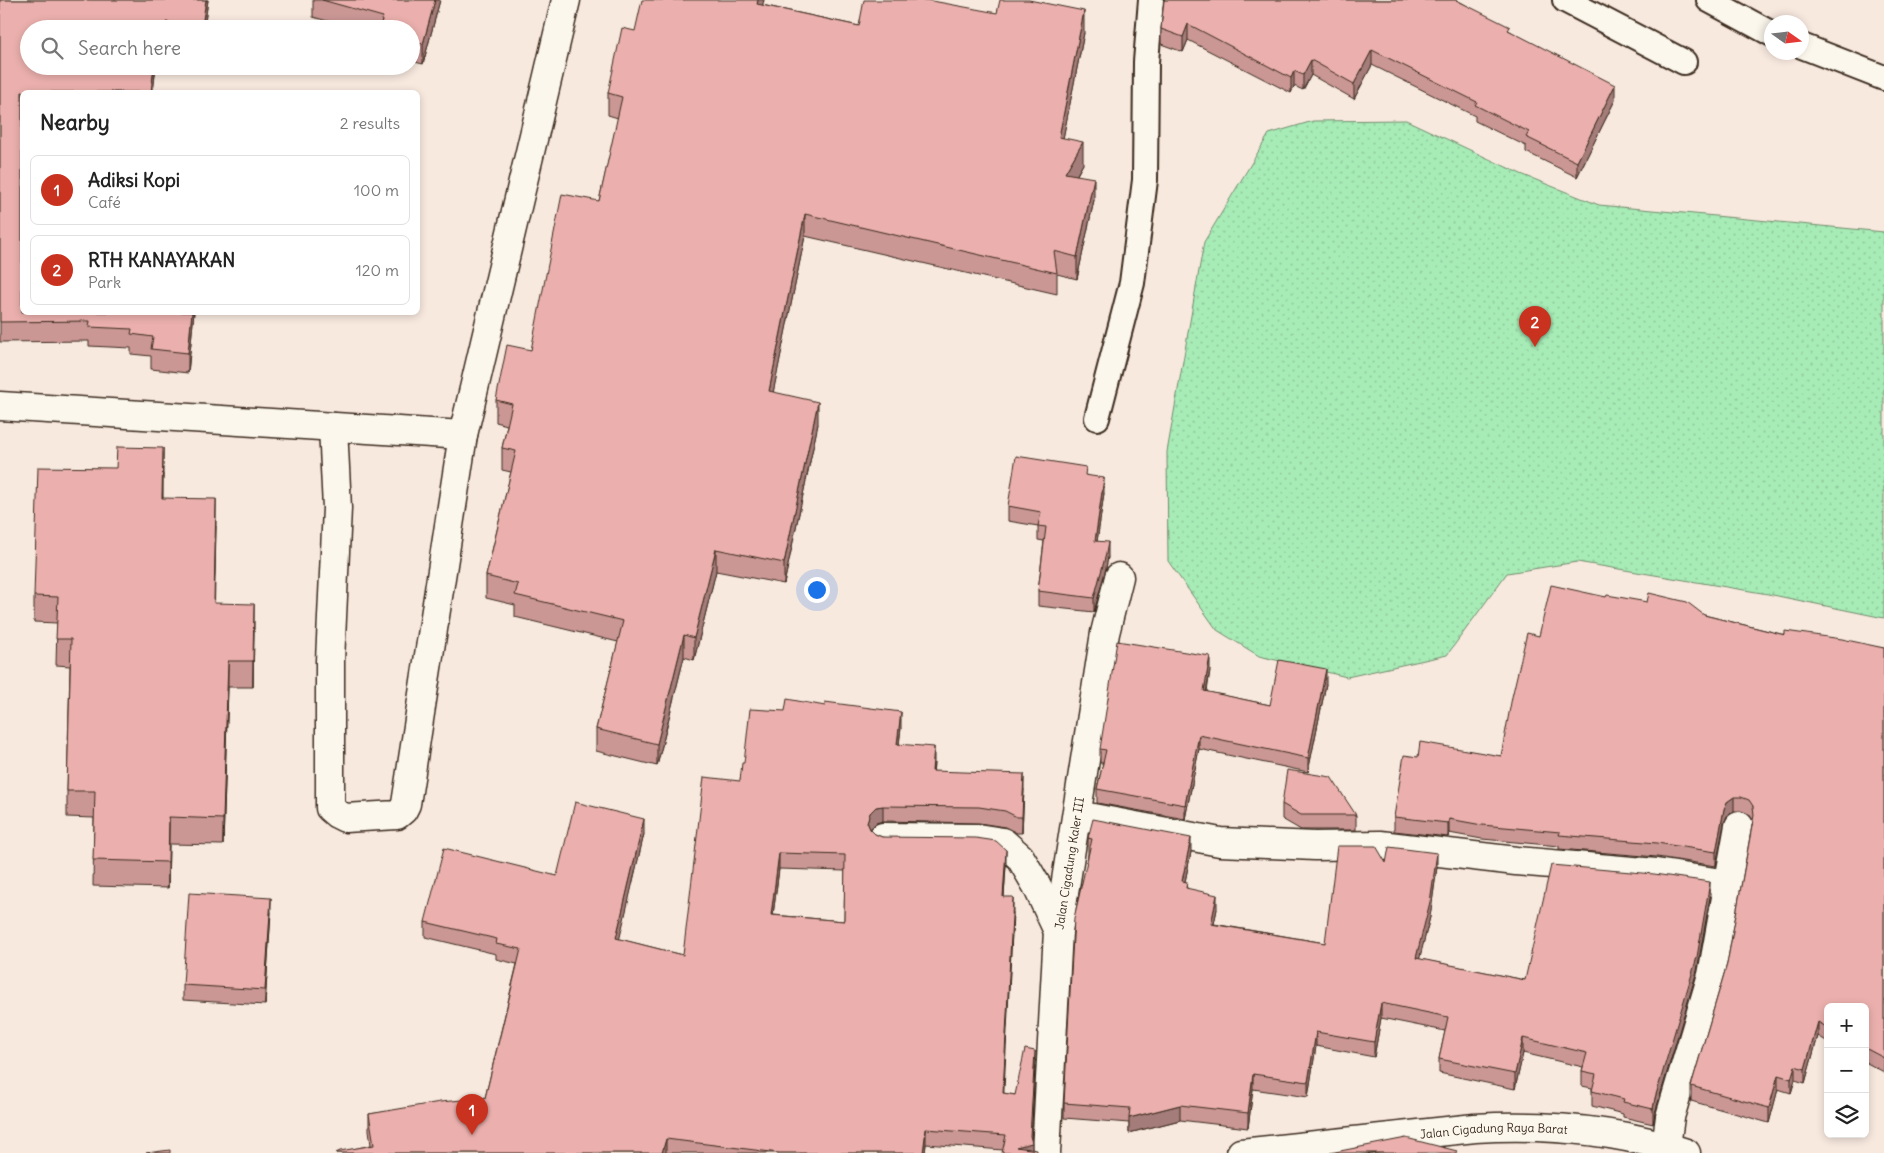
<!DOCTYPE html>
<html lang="en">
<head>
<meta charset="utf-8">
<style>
  body { margin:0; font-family:Delius,sans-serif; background:#f6f6f6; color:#222 }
  .controls { position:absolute; right:15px; bottom:15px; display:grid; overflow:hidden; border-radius:8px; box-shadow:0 2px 8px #0003 }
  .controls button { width:45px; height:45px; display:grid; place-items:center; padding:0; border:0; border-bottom:1px solid #e0e0e0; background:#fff; color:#222; font:25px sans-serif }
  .compass { position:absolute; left:1764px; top:15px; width:45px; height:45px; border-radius:50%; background:#fff; box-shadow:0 2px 8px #0003; rotate:104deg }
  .you { position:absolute; left:816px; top:589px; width:18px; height:18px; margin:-12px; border:4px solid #fff; border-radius:50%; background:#1a73e8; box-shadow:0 0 0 8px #1a73e833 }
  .badge { display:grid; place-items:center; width:32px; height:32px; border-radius:50%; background:#c8321e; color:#fff; font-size:16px; font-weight:700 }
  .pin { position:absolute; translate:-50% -41px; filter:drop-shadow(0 1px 2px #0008) }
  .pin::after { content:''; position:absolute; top:26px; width:18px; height:15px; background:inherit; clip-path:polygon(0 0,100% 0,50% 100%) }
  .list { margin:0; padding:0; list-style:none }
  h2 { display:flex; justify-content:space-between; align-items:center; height:65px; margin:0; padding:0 20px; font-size:21px }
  h2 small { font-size:16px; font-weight:400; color:#767676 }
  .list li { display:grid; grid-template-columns:32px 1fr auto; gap:15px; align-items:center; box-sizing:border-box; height:70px; margin:0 10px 10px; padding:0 10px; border:1px solid #e0e0e0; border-radius:8px }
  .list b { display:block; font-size:19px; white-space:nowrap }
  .list p { margin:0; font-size:16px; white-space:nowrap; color:#767676 }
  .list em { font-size:16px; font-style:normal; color:#767676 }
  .icon { flex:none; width:28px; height:28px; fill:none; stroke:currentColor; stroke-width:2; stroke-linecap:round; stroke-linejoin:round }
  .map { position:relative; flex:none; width:1884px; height:1153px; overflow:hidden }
  .search { position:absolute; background:#fff; box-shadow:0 2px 8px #0003; left:20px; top:20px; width:400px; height:55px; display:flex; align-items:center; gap:12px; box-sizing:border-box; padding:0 18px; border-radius:28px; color:#767676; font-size:19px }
  .panel { position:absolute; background:#fff; box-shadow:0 2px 8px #0003; left:20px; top:90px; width:400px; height:225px; border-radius:8px }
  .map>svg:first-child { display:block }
</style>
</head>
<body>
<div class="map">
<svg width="1884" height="1153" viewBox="0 0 1884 1153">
  <defs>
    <pattern id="green-dots" width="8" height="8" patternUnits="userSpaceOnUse" patternTransform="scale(1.25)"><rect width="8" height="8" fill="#a7ecb7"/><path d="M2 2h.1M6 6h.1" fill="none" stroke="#91cb9d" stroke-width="1.8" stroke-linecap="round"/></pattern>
  </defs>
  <rect width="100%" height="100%" fill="#f8e9df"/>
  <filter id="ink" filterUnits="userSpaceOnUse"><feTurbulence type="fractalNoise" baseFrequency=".02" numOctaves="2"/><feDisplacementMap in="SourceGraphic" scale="10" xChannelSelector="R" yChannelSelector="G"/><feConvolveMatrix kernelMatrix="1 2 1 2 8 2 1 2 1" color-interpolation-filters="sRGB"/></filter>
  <g filter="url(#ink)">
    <path fill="url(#green-dots)" stroke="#718b6a" d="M 1406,120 L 1521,174 L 1599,205 L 1884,232 L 1884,618 L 1768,594 L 1577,562 L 1507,573 L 1447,655 L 1347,677 L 1259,656 L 1217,630 L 1168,561 L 1167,452 L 1204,242 L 1269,134 L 1313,121 Z"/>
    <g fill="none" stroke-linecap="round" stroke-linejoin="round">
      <g stroke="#3b2a1e" stroke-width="28">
        <path id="lane" d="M 1565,0 L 1684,62
          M 1709,0 L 1772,34
          M 1802,46 L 1884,78
          M 1097,418 L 1132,283 L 1145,180 L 1146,62 L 1151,0"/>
      </g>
      <g stroke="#3b2a1e" stroke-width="31">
        <g id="street">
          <path d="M 0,406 L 463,435"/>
          <path d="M 333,427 L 337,508 L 330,661 L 330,808 L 337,814 L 345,818 L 397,815 L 403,810 L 406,804 L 463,435 L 566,0"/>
          <path d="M 1077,815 L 1220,842 L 1315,846 L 1380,845 L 1516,861 L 1656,873 L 1728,884"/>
          <path d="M 883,837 L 977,838 L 1003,842 L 1020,857 L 1037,886 L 1058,931"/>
          <path d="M 1666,1146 L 1670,1117 L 1712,975 L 1739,826"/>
          <path id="s1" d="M 1046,1153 L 1058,931 L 1105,633 L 1119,577"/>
        </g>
      </g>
      <g stroke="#3b2a1e" stroke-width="31">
        <g id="secondary">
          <path id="s2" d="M 1241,1153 L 1475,1128 C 1545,1124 1619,1130 1686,1153"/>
        </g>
      </g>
      <use href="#lane" stroke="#fbf7ec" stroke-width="24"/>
      <use href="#street" stroke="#fbf7ec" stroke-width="28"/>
      <use href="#secondary" stroke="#fbf7ec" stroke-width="28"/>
    </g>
    <path fill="#ca9795" stroke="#3b2a1e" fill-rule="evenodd" d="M 0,0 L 208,0 L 204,29 L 29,29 L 156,66 L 153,92 L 22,92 L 22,312 L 194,312 L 188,373 L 151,369 L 151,356 L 131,354 L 131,348 L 89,346 L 89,341 L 0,342 Z
      M 313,0 L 440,0 L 423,64 L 411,61 L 411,29 L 356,29 L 313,17 Z
      M 764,0 L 762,5 L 859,26 L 1084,33 L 1063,138 L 1083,164 L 1077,175 L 1094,200 L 1077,279 L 1057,274 L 1057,294 L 805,236 L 773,392 L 818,424 L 784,584 L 716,571 L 694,660 L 684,657 L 657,766 L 596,751 L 596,729 L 618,642 L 515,617 L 515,605 L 486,598 L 486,576 L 511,472 L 502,470 L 502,448 L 507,425 L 496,422 L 496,400 L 531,350 L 599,201 L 618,118 L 608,115 L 608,93 L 635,31 Z
      M 1164,0 L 1457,0 L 1510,31 L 1615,100 L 1577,177 L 1526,152 L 1526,146 L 1475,121 L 1475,116 L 1372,65 L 1354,99 L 1311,75 L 1303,90 L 1294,86 L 1291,93 L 1188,40 L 1183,52 L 1161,44 L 1161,29 Z
      M 163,474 L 163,498 L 216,526 L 214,603 L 254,630 L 253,687 L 228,687 L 223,845 L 169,844 L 168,888 L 93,886 L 94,818 L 67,817 L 67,791 L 70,666 L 56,665 L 57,623 L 34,622 L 34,596 Z
      M 1086,475 L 1104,493 L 1097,541 L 1108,557 L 1106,568 L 1094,612 L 1038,606 L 1038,591 L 1044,541 L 1038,540 L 1038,526 L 1008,521 L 1008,506 Z
      M 1606,597 L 1704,615 L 1785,635 L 1884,648 L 1884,1072 L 1865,1062 L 1865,1007 L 1828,1007 L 1828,1042 L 1818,1036 L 1805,1083 L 1795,1080 L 1791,1093 L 1778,1089 L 1769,1123 L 1691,1101 L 1691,1086 L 1727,964 L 1753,820 L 1749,814 L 1741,811 L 1734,811 L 1727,816 L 1724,823 L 1716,866 L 1657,857 L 1559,849 L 1559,846 L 1482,839 L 1449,833 L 1448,837 L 1394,831 L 1394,817 L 1418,757 L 1501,756 L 1539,636 Z
      M 1210,670 L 1207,692 L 1270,705 L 1326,684 L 1308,772 L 1199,749 L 1185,819 L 1097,803 L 1097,789 L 1103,763 L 1100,763 L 1100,749 Z
      M 901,728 L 899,744 L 934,763 L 933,771 L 1024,789 L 1022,833 L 1017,833 L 1005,827 L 979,823 L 883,821 L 876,823 L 870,829 L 875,834 L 882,837 L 1006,865 L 1004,897 L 1013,913 L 1003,1093 L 1015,1095 L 1035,1067 L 1031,1140 L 1032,1149 L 1003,1150 L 926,1144 L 925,1153 L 336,1153 L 371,1145 L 369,1130 L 369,1114 L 485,1098 L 517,964 L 496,959 L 496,954 L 425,937 L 425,922 L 557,876 L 644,834 L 619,939 L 683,955 L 740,781 L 744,763 ZM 779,869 L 845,871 L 844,921 L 773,915 Z
      M 1282,804 L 1356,815 L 1356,830 L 1301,830 L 1282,819 Z
      M 1088,838 L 1191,852 L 1185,882 L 1187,888 L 1217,909 L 1214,924 L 1325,943 L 1386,863 L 1437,867 L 1430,917 L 1419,959 L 1525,980 L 1710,897 L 1697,971 L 1655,1113 L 1653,1124 L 1623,1117 L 1623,1114 L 1592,1106 L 1592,1088 L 1582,1086 L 1582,1071 L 1583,1067 L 1523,1053 L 1515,1089 L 1439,1073 L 1439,1059 L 1445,1031 L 1381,1018 L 1374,1057 L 1316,1046 L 1308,1097 L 1253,1089 L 1248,1128 L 1180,1120 L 1129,1133 L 1129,1123 L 1064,1118 L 1064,1103 L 1088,853 Z
      M 271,912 L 265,1005 L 183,1000 L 183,985 Z"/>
    <path fill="#a47b79" stroke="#3b2a1e" d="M 206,0 L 208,0 L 204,29 L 202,29 Z
      M 435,0 L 440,0 L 423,64 L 423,44 Z
      M 758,0 L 764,0 L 757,26 L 757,4 Z
      M 1084,11 L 1084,33 L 1059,159 L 1059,137 Z
      M 1188,24 L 1188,40 L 1183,52 L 1183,37 Z
      M 1372,50 L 1372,65 L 1354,99 L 1354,84 Z
      M 1311,60 L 1311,75 L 1303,90 L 1303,75 Z
      M 154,66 L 156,66 L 153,92 L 151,92 Z
      M 1294,71 L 1294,86 L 1291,93 L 1291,78 Z
      M 1615,85 L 1615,100 L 1577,177 L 1577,162 Z
      M 1083,142 L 1083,164 L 1065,195 L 1065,173 Z
      M 1094,178 L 1094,200 L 1077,279 L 1077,257 Z
      M 805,214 L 805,236 L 769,413 L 769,391 Z
      M 192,312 L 194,312 L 188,373 L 188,353 Z
      M 818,402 L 818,424 L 784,584 L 784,563 Z
      M 163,448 L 163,474 L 162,525 L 162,498 Z
      M 1104,478 L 1104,493 L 1095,556 L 1095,541 Z
      M 216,499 L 216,526 L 214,630 L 214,603 Z
      M 1108,542 L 1108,557 L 1106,568 L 1094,612 L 1094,598 Z
      M 716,549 L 716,571 L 694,660 L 694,638 Z
      M 254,604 L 254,630 L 253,687 L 253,661 Z
      M 684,635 L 684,657 L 657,766 L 657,744 Z
      M 1210,656 L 1210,670 L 1204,705 L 1204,691 Z
      M 228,661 L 228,687 L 223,845 L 223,819 Z
      M 1326,669 L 1326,684 L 1308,772 L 1308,758 Z
      M 901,712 L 901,728 L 897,760 L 897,744 Z
      M 1199,735 L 1199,749 L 1185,819 L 1185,805 Z
      M 934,747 L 934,763 L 932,787 L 932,771 Z
      M 1024,774 L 1024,789 L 1022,833 L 1022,817 Z
      M 1734,797 L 1734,811 L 1727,816 L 1724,823 L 1716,866 L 1716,852 L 1724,809 L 1727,802 Z
      M 883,806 L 883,821 L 876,823 L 870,829 L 867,822 L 870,813 L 876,807 Z
      M 169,817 L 169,844 L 168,888 L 168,862 Z
      M 644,819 L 644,834 L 616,954 L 616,938 Z
      M 1449,819 L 1449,833 L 1448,837 L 1448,823 Z
      M 1191,838 L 1191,852 L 1182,896 L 1182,881 Z
      M 1006,850 L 1006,865 L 1003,912 L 1003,897 Z
      M 779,853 L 779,869 L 771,930 L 771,915 Z
      M 1437,853 L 1437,867 L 1430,917 L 1416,973 L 1416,958 Z
      M 1710,882 L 1710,897 L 1697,971 L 1655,1113 L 1653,1124 L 1653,1109 L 1655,1098 Z
      M 1217,895 L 1217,909 L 1211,938 L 1211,924 Z
      M 1013,897 L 1013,913 L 1003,1109 L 1003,1093 Z
      M 271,898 L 271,912 L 265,1005 L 265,990 Z
      M 1381,1003 L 1381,1018 L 1374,1057 L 1374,1042 Z
      M 1818,1022 L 1818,1036 L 1805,1083 L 1805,1069 Z
      M 1316,1032 L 1316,1046 L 1308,1097 L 1308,1082 Z
      M 1523,1038 L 1523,1053 L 1515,1089 L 1515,1074 Z
      M 1035,1051 L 1035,1067 L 1031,1143 L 1032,1143 L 1032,1153 L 1016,1147 Z
      M 1795,1066 L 1795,1080 L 1791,1093 L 1791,1079 Z
      M 1253,1074 L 1253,1089 L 1248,1128 L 1248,1113 Z
      M 1778,1075 L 1778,1089 L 1769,1123 L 1769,1108 Z
      M 1180,1105 L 1180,1120 L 1129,1133 L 1129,1118 Z
      M 926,1129 L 926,1144 L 925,1153 L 923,1153 Z
      M 666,1139 L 666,1153 L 662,1153 Z"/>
    <path fill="#ebb0ad" stroke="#3b2a1e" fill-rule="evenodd" d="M 0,0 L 206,0 L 202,26 L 166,22 L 166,29 L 29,29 L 29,66 L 154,66 L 151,92 L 22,92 L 22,312 L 192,312 L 188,353 L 151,349 L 153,337 L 131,334 L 132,329 L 89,327 L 90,321 L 0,322 Z
      M 322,0 L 435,0 L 423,44 L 411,41 L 411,29 L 379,29 L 383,17 Z
      M 642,0 L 758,0 L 757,4 L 859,26 L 864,0 L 927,0 L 997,13 L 1000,0 L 1029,0 L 1084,11 L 1059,137 L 1083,142 L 1065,173 L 1094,178 L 1077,257 L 1054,251 L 1057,273 L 805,214 L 769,391 L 818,402 L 784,563 L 716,549 L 694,638 L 684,635 L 657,744 L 596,729 L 623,621 L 515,595 L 518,584 L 486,576 L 516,451 L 502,448 L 512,404 L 496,400 L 507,345 L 531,350 L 562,194 L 599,201 L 622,97 L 608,93 L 622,28 L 635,31 Z
      M 1164,0 L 1456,0 L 1510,27 L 1508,30 L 1615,85 L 1577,162 L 1526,137 L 1529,132 L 1475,105 L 1477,102 L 1372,50 L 1354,84 L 1311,60 L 1303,75 L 1294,71 L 1291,78 L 1188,24 L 1183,37 L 1161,29 Z
      M 117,447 L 163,448 L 162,498 L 216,499 L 214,603 L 254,604 L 253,661 L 228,661 L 223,819 L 169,817 L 168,862 L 93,860 L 95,791 L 67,791 L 71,639 L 56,639 L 58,597 L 34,596 L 38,467 L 116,468 Z
      M 1016,456 L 1086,467 L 1085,475 L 1104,478 L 1095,541 L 1108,542 L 1106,554 L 1094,598 L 1038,591 L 1046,527 L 1038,526 L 1041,512 L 1008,506 Z
      M 1551,585 L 1606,597 L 1607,595 L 1647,602 L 1649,593 L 1687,602 L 1704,615 L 1785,635 L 1785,631 L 1842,639 L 1884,648 L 1884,1058 L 1865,1048 L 1865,1007 L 1828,1007 L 1828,1028 L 1818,1022 L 1805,1069 L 1795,1066 L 1791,1079 L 1778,1075 L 1769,1108 L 1691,1086 L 1727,964 L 1754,815 L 1753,806 L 1749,800 L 1741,797 L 1734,797 L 1727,802 L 1724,809 L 1716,852 L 1657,843 L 1559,835 L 1560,832 L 1482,825 L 1449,819 L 1448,823 L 1394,817 L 1404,755 L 1418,757 L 1420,742 L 1501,756 L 1512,697 L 1527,633 L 1539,636 Z
      M 1117,641 L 1210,656 L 1204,691 L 1270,705 L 1279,660 L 1326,669 L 1308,758 L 1199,735 L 1185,805 L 1097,789 L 1106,750 L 1100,749 Z
      M 787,699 L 825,706 L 825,702 L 901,712 L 897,744 L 934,747 L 932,771 L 1024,774 L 1022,817 L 1017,817 L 1005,811 L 979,807 L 883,806 L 876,807 L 870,813 L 867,822 L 870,829 L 875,834 L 882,837 L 976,838 L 996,841 L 1006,850 L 1003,897 L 1013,897 L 1003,1093 L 1015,1095 L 1025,1049 L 1035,1051 L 1030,1136 L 1032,1143 L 1016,1147 L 1037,1150 L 1037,1153 L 1002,1153 L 1006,1135 L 926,1129 L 923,1153 L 779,1153 L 666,1139 L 662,1153 L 336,1153 L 340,1151 L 374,1145 L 369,1114 L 440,1102 L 485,1098 L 521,949 L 496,944 L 497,939 L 425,922 L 444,848 L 557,876 L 575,802 L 644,819 L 616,938 L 683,955 L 704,777 L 740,781 L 742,763 L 744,763 L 750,709 L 785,711 ZM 779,853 L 845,855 L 844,921 L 771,915 Z
      M 1287,770 L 1331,777 L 1356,815 L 1301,815 L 1282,804 Z
      M 1093,819 L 1191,838 L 1182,881 L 1187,882 L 1186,888 L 1217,895 L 1211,924 L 1325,943 L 1337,846 L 1376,846 L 1386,863 L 1389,847 L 1437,853 L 1430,902 L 1416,958 L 1525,980 L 1551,865 L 1654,874 L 1710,882 L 1697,957 L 1655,1098 L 1653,1109 L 1623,1102 L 1624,1099 L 1592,1091 L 1596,1074 L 1582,1071 L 1587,1053 L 1523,1038 L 1515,1074 L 1439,1059 L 1448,1017 L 1381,1003 L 1374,1042 L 1316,1032 L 1308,1082 L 1253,1074 L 1248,1113 L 1180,1105 L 1129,1118 L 1130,1108 L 1064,1103 L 1074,918 L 1092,839 L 1088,838 Z
      M 189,893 L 271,898 L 265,990 L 183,985 Z
      M 1406,1138 L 1457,1151 L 1456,1153 L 1330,1153 Z
      M 170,1150 L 170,1153 L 146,1153 Z"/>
  </g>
  <g text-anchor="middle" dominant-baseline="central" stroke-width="5" stroke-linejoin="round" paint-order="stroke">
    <g font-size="12" fill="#3b2a1e" stroke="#fbf7ec">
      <text stroke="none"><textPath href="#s1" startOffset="291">Jalan Cigadung Kaler III</textPath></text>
      <text stroke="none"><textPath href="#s2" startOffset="254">Jalan Cigadung Raya Barat</textPath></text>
    </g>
  </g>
</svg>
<div class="controls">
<button>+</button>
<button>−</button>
<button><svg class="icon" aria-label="layers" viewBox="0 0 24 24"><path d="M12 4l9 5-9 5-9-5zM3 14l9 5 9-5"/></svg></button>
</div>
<svg class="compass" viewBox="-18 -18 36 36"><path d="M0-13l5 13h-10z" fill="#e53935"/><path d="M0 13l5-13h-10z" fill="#767676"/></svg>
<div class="you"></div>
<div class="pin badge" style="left:472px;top:1135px">1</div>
<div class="pin badge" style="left:1535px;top:347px">2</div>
<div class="search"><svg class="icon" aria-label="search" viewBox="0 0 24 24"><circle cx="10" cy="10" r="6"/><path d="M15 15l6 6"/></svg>Search here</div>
<section class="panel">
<h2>Nearby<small>2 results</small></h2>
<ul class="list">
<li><span class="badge">1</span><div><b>Adiksi Kopi</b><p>Café</p></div><em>100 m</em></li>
<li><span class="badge">2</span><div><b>RTH KANAYAKAN</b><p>Park</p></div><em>120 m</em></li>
</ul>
</section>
</div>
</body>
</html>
